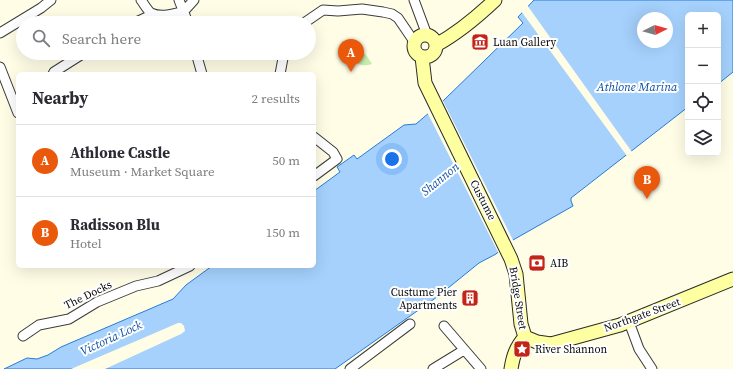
<!DOCTYPE html>
<html lang="en">
<head>
<meta charset="utf-8">
<style>
  body { margin:0; font-family:"Source Serif 4",serif; background:#f7f7f7; color:#2b2b33 }
  .controls { position:absolute; right:12px; top:12px; display:grid; overflow:hidden; border-radius:6px; box-shadow:0 4px 16px #0002 }
  .controls button { width:36px; height:36px; display:grid; place-items:center; padding:0; border:0; border-bottom:1px solid #e1e1e2; background:#fff; color:#2b2b33; font:20px sans-serif }
  .compass { position:absolute; left:637px; top:12px; width:36px; height:36px; border-radius:50%; background:#fff; box-shadow:0 4px 16px #0002; rotate:85deg }
  .you { position:absolute; left:392px; top:159px; width:14px; height:14px; margin:-10px; border:3px solid #fff; border-radius:50%; background:#1a73e8; box-shadow:0 0 0 6px #1a73e833 }
  .badge { display:grid; place-items:center; width:26px; height:26px; border-radius:50%; background:#ea580c; color:#fff; font-size:13px; font-weight:700 }
  .pin { position:absolute; translate:-50% -33px; filter:drop-shadow(0 1px 2px #0008) }
  .pin::after { content:''; position:absolute; top:21px; width:14px; height:12px; background:inherit; clip-path:polygon(0 0,100% 0,50% 100%) }
  .list { margin:0; padding:0; list-style:none }
  h2 { display:flex; justify-content:space-between; align-items:center; height:52px; margin:0; padding:0 16px; font-size:17px }
  h2 small { font-size:13px; font-weight:400; color:#7c7c81 }
  .list li { display:grid; grid-template-columns:26px 1fr auto; gap:12px; align-items:center; box-sizing:border-box; height:72px; padding:0 16px; border-top:1px solid #e1e1e2 }
  .list b { display:block; font-size:15px; white-space:nowrap }
  .list p { margin:0; font-size:13px; white-space:nowrap; color:#7c7c81 }
  .list em { font-size:13px; font-style:normal; color:#7c7c81 }
  .icon { flex:none; width:22px; height:22px; fill:none; stroke:currentColor; stroke-width:2; stroke-linecap:round; stroke-linejoin:round }
  .map { position:relative; flex:none; width:733px; height:369px; overflow:hidden }
  .search { position:absolute; background:#fff; box-shadow:0 4px 16px #0002; left:16px; top:16px; width:300px; height:44px; display:flex; align-items:center; gap:10px; box-sizing:border-box; padding:0 14px; border-radius:22px; color:#7c7c81; font-size:15px }
  .panel { position:absolute; background:#fff; box-shadow:0 4px 16px #0002; left:16px; top:72px; width:300px; height:196px; border-radius:6px }
  .map>svg:first-child { display:block }
</style>
</head>
<body>
<div class="map">
<svg width="733" height="369" viewBox="0 0 733 369">
  <rect width="100%" height="100%" fill="#fffde6"/>
  <path fill="#c6ecad" d="M 342,41 C 358,48 363,48 372,64 C 358,69 352,59 341,52 Z"/>
  <path fill="#a5d1fc" stroke="#267cd8" fill-rule="evenodd" d="M 534,0 L 733,0 L 733,72 L 718,84 L 718,15 L 688,15 L 688,107 L 571,198 L 571,201 L 573,206 L 513,240 L 496,254 L 479,263 L 437,297 L 335,369 L 4,369 L 27,358 L 37,359 L 48,355 L 61,347 L 173,299 L 186,285 L 212,266 L 314,266 L 314,191 L 340,172 L 337,167 L 354,155 L 357,159 L 404,125 L 416,124 L 444,100 L 523,23 L 518,17 ZM 643,18 L 667,18 L 667,42 L 643,42 Z"/>
  <path fill="#fffde6" d="M 527,5 L 632,152 L 627,156 L 521,11 Z
    M 442,99 L 514,242 L 499,254 L 427,112 Z
    M 178,323 L 181,323 L 184,326 L 185,331 L 181,334 L 105,369 L 71,369 Z"/>
  <g fill="none" stroke-linecap="round" stroke-linejoin="round">
    <g stroke="#3c3c3c" stroke-width="11">
      <path id="street" d="M 141,0 C 144,4 148,11 151,13 C 161,18 174,14 184,11
        M 179,0 L 188,23
        M 414,0 L 427,35
        M 184,11 L 194,0
        M 134,23 L 149,16 L 150,13
        M 304,23 L 323,10 L 338,11 L 362,9 L 383,12 L 392,14 L 398,18 L 415,43
        M 0,33 L 41,8 L 51,0
        M 196,53 L 202,74
        M 0,67 L 18,113
        M 53,74 L 54,72 L 84,53
        M 280,74 L 284,53
        M 314,137 L 333,152 L 337,159 L 314,176
        M 629,322 L 639,349 L 652,369
        M 444,326 L 481,369
        M 23,336 L 39,325 L 69,319 L 97,302 L 136,286 L 158,281 L 190,266
        M 350,369 L 410,324
        M 433,369 L 464,350"/>
    </g>
    <g stroke="#2b2b2b" stroke-width="15">
      <path id="secondary" d="M414 46a11 11 0 1 1 22 0a11 11 0 1 1-22 0Z
        M 436,45 C 458,33 477,17 495,0
        M 422,57 L 425,83 L 511,259 L 516,274 L 521,324 L 525,337
        M 525,337 L 537,342 L 551,344 L 620,325 L 733,279
        M 511,369 C 513,356 516,347 525,337"/>
    </g>
    <use href="#street" stroke="#fff" stroke-width="9"/>
    <use href="#secondary" stroke="#feffa1" stroke-width="13"/>
  </g>
  <defs>
    <g id="museum-square" transform="scale(0.9)"><rect x="-9" y="-9" width="18" height="18" rx="4" fill="#c32417" stroke="#fff"/><path d="M0-6L6-3V-2H-6V-3ZM-5-1h2V3h-2ZM-1-1h2V3h-2ZM3-1h2V3H3ZM-6 4H6V6H-6Z" fill="#fff"/></g>
    <g id="bank-square" transform="scale(0.9)"><rect x="-9" y="-9" width="18" height="18" rx="4" fill="#c32417" stroke="#fff"/><path d="M-6-4H6V4H-6ZM0-2.3a2.3 2.3 0 1 0 0 4.6a2.3 2.3 0 1 0 0-4.6Z" fill="#fff"/></g>
    <g id="building-square" transform="scale(0.9)"><rect x="-9" y="-9" width="18" height="18" rx="4" fill="#c32417" stroke="#fff"/><path d="M-4-6H4V6H1V3H-1V6H-4ZM-2.5-4.3h1.7v1.8h-1.7ZM.8-4.3h1.7v1.8H.8ZM-2.5-1h1.7V.8h-1.7ZM.8-1h1.7V.8H.8Z" fill="#fff"/></g>
    <g id="sight-square" transform="scale(0.9)"><rect x="-9" y="-9" width="18" height="18" rx="4" fill="#c32417" stroke="#fff"/><path d="M0-6L1.8-2.2L6-1.7L2.9 1.2L3.7 5.4L0 3.3L-3.7 5.4L-2.9 1.2L-6-1.7L-1.8-2.2Z" fill="#fff"/></g>
  </defs>
  <g fill-rule="evenodd">
    <use href="#museum-square" x="480" y="42"/>
    <use href="#bank-square" x="537" y="263"/>
    <use href="#building-square" x="470" y="298"/>
    <use href="#sight-square" x="522" y="349"/>
  </g>
  <g text-anchor="middle" dominant-baseline="central" stroke-width="4" stroke-linejoin="round" paint-order="stroke">
    <g font-size="11" fill="#090909" stroke="#fff" text-anchor="start">
      <text x="493" y="42">Luan Gallery</text>
      <text x="550" y="263">AIB</text>
      <text x="457" y="292" text-anchor="end">Custume Pier<tspan x="457" dy="13">Apartments</tspan></text>
      <text x="535" y="349">River Shannon</text>
    </g>
    <g font-size="11" fill="#090909" stroke="#fff">
      <text transform="translate(483 200) rotate(63)">Custume</text>
      <text transform="translate(88 295) rotate(-26)">The Docks</text>
      <text transform="translate(518 298) rotate(81)">Bridge Street</text>
      <text transform="translate(642 315) rotate(-20)">Northgate Street</text>
    </g>
    <g font-size="12" font-style="italic" fill="#0a4ea3" stroke="#fff">
      <text x="637" y="87">Athlone Marina</text>
      <text transform="translate(440 179) rotate(-39)">Shannon</text>
      <text transform="translate(111 338) rotate(-25)">Victoria Lock</text>
    </g>
  </g>
</svg>
<div class="controls">
<button>+</button>
<button>−</button>
<button><svg class="icon" aria-label="locate" viewBox="0 0 24 24"><circle cx="12" cy="12" r="6"/><path d="M12 2v4M12 18v4M2 12h4M18 12h4"/></svg></button>
<button><svg class="icon" aria-label="layers" viewBox="0 0 24 24"><path d="M12 4l9 5-9 5-9-5zM3 14l9 5 9-5"/></svg></button>
</div>
<svg class="compass" viewBox="-18 -18 36 36"><path d="M0-13l5 13h-10z" fill="#e53935"/><path d="M0 13l5-13h-10z" fill="#7c7c81"/></svg>
<div class="you"></div>
<div class="pin badge" style="left:351px;top:72px">A</div>
<div class="pin badge" style="left:647px;top:199px">B</div>
<div class="search"><svg class="icon" aria-label="search" viewBox="0 0 24 24"><circle cx="10" cy="10" r="6"/><path d="M15 15l6 6"/></svg>Search here</div>
<section class="panel">
<h2>Nearby<small>2 results</small></h2>
<ul class="list">
<li><span class="badge">A</span><div><b>Athlone Castle</b><p>Museum · Market Square</p></div><em>50 m</em></li>
<li><span class="badge">B</span><div><b>Radisson Blu</b><p>Hotel</p></div><em>150 m</em></li>
</ul>
</section>
</div>
</body>
</html>
